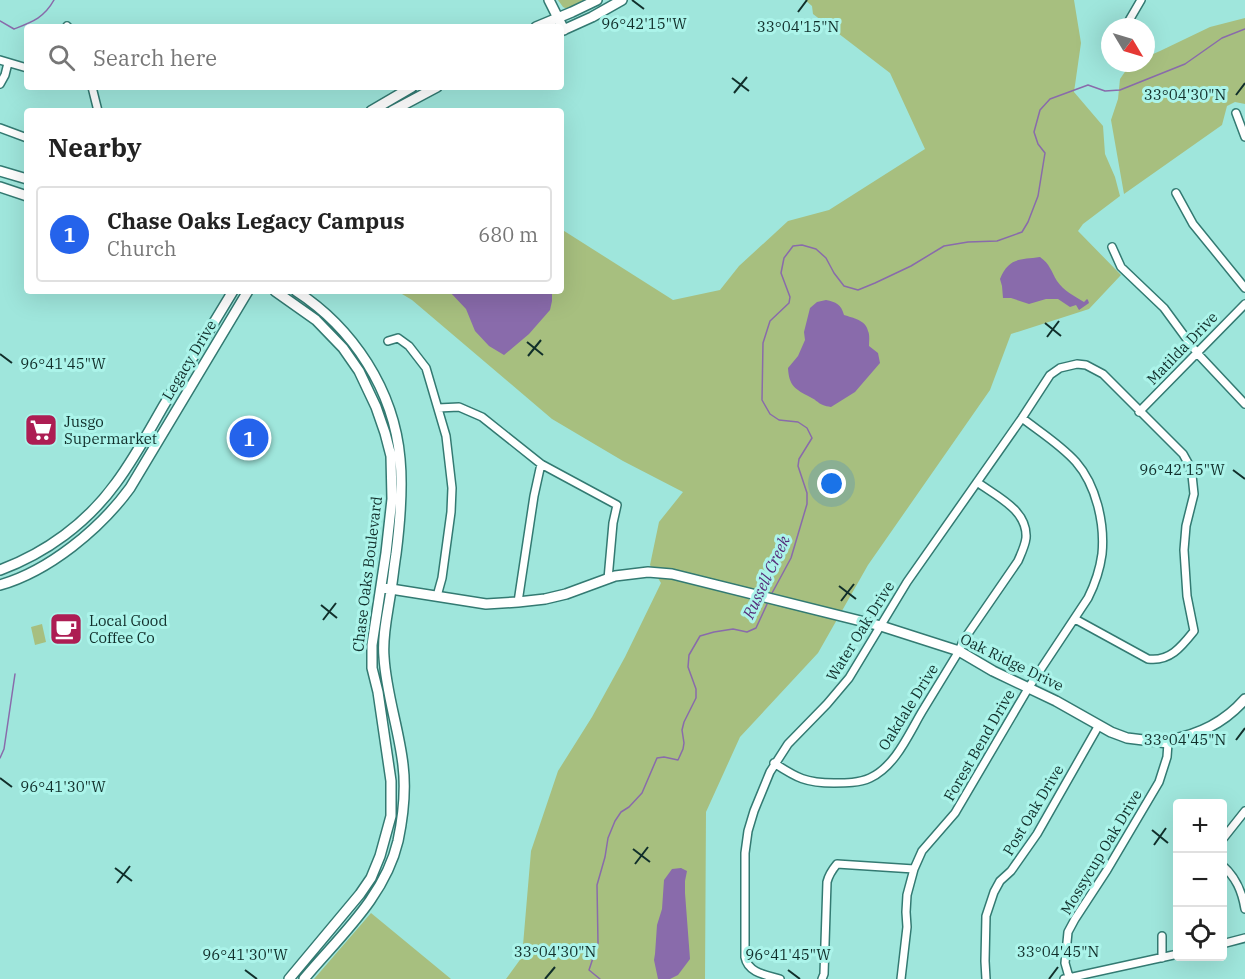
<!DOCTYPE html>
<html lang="en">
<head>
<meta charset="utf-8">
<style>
  body { margin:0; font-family:"IBM Plex Serif",serif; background:#f2f2f2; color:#222 }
  .controls { position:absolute; right:18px; bottom:18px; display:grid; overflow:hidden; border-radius:6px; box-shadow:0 6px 24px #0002 }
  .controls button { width:54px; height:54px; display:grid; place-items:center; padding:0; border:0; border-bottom:2px solid #e0e0e0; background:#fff; color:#222; font:30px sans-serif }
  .compass { position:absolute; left:1101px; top:18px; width:54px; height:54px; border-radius:50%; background:#fff; box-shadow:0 6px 24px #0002; rotate:128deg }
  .you { position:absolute; left:832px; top:484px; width:21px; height:21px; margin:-15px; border:4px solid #fff; border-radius:50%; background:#1a73e8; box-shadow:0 0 0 9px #1a73e833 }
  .badge { display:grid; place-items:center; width:39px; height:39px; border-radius:50%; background:#2563eb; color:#fff; font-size:20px; font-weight:700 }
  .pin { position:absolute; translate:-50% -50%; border:3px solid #fff; box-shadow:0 2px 6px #0006 }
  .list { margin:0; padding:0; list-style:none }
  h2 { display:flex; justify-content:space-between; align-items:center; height:78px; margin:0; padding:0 24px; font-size:26px }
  h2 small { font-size:20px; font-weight:400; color:#767676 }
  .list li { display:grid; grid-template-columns:39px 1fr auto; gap:18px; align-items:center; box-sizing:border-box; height:96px; margin:0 12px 12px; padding:0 12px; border:2px solid #e0e0e0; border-radius:6px }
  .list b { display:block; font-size:22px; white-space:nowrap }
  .list p { margin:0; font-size:20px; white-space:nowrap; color:#767676 }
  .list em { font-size:20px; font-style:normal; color:#767676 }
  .icon { flex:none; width:33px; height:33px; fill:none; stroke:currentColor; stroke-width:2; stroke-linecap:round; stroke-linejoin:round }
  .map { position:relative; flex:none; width:1245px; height:979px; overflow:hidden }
  .search { position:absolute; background:#fff; box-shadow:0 6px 24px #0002; left:24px; top:24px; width:540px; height:66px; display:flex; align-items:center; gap:15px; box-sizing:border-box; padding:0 21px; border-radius:6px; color:#767676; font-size:22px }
  .panel { position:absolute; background:#fff; box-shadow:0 6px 24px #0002; left:24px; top:108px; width:540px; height:186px; border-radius:6px }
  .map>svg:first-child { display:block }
</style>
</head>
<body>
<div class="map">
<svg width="1245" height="979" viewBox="0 0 1245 979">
  <rect width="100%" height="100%" fill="#9fe6dc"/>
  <path fill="#a7bf7f" d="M 558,0 L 587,0 L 567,9 L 563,7 Z
    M 805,0 L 1074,0 L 1081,43 L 1074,92 L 1103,126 L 1105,154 L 1115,177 L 1120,196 L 1083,224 L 1078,231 L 1121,275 L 1089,309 L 1011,334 L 990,390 L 868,565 L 818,653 L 740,737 L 706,812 L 705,979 L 506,979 L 522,957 L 531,851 L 558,771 L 592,717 L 625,657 L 661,583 L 650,565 L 659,522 L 683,492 L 623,461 L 552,419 L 412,300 L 397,291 L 561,291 L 561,229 L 673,300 L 720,290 L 739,266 L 788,221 L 829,210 L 925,149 L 890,73 L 813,14 L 812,6 Z
    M 1245,18 L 1245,104 L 1235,102 L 1227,106 L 1222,125 L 1124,194 L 1111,120 L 1118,99 L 1120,79 L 1131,63 L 1146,63 L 1146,57 L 1160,51 L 1210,27 Z
    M 42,624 L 46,642 L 35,645 L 31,627 Z
    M 371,913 L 451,979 L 314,979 Z"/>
  <path fill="#896bab" d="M 1040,257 C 1050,264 1051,271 1057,281 C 1064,291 1074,296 1084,302 L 1087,299 L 1088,300 L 1089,303 L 1079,310 L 1076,305 L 1070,307 L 1058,299 L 1046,299 L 1029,304 L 1011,298 L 1003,298 L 1002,286 L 1000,279 C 1009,257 1020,260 1040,257 Z
    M 449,291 L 552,291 L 552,301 L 550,310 L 529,334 L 504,355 L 489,346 L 475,331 L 466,309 Z
    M 826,300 C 836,302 841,304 844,315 C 853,318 866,320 868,331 C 870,335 869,341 869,346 L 878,353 L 880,363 L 855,392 L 831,407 C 818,405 820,402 810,397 C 795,389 789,386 788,368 L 798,356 L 805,340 L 804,332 L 810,308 L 817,302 Z
    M 681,868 L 687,871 L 685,881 L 685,893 L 690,959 L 678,975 L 670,979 L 658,979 L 654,960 L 655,954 L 657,925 L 662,909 L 664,880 L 672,869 Z"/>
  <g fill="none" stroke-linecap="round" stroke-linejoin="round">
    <path stroke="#896bab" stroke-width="1.5" d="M 0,21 L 14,29 C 32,22 44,18 54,0
      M 771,595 L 791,558 L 807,504 L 807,493 L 798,466 L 799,459 L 812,438 L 807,428 L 798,422 L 779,420 L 770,414 L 762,400 L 763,343 L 770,321 L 789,303 L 790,297 L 781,273 L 784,258 L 793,246 L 802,245 L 816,249 L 826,258 L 834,273 L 844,286 L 858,290 L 875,283 L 911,266 L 944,246 L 968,242 L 997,241 L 1022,232 L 1028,222 L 1038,196 L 1045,153 L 1038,144 L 1034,132 L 1040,110 L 1050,99 L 1088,85 L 1105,91 L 1120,90 L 1185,64 L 1222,38 L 1245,29
      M 0,758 L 4,749 L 15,674
      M 600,979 L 589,970 L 598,943 L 597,885 L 605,857 L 608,838 L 615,821 L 621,812 L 629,807 L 642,793 L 657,758 L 664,757 L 678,760 L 683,749 L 684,743 L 682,730 L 684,722 L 696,698 L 696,689 L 688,667 L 689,655 L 700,636 L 714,632 L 733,629 L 747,632 L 756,628 L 768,602"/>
    <g stroke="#337a72" stroke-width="10">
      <path id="street" d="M 1127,24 L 1141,0
        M 67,26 L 68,27
        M 0,60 L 27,68
        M 0,84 L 5,75 L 8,63
        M 92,87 L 98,111
        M 1236,113 L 1245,137
        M 0,128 L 27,138
        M 1176,193 L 1193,224 L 1245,288
        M 1112,247 L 1121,267 L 1164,308 L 1197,353 L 1245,404
        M 388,341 L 398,338 L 409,346 L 426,368 L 446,436 L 452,488 L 451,512 L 442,578 L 437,596
        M 438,408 L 459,407 L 482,417 L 541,464 L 617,505 L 613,523 L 608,579
        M 1139,412 L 1245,304
        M 518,602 L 534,496 L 541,464
        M 774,763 C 797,778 806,783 834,783 C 846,783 859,783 870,778 C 896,766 909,733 923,710 C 935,690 947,671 959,651 L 963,641 L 1018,561 C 1021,554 1025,546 1026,538 C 1028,510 996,496 977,482
        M 1222,840 L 1245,811
        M 1222,865 C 1236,877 1242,891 1245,909
        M 1222,944 L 1245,938
        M 1162,958 L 1162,936
        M 1069,977 L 1065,963 L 1068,932 L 1075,919 L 1107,870 L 1159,782 L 1167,757 L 1168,743
        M 780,979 C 766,975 748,973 745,957 L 745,853 L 748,831 L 754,811 L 770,772 L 788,744 L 827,704 L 849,678 L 907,582 L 1022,418 L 1050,375 L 1060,368 L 1077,364 L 1086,365 L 1103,374 L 1183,454 L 1188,463 L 1192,475 L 1194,494 L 1186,526 L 1184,550 L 1187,596 L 1194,631 C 1182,646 1170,662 1148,659 L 1075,619
        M 822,979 L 824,974 L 827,882 C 829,874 832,870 837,864 L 914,869
        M 901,979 L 907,927 L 906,912 L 907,895 L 914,869 L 922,851 L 955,813 L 1029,687 L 1088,598 C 1095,584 1100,569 1102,554 C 1105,523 1096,485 1076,462 C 1061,445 1040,432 1022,418
        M 986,979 L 985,961 L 986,916 L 994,892 L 1000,881 L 1011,871 L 1037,834 L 1099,725
        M 1064,979 L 1178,954"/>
    </g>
    <g stroke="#337a72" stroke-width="12">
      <path id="secondary" d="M 549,0 L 564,30
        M 536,27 L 572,12 L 597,0
        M 561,31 L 592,17 L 622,0
        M 371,111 L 412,87
        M 392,111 L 437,87
        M 0,171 L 27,179
        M 0,187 L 27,196
        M 275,291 L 316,320 L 343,348 L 359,371 L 376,407 L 385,433 L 391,456 L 392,499 L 386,553 L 372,645 L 372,668 L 378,692 L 391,781 L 391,816 L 380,856 L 371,878 L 360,894 L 289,979
        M 296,291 C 353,328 394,390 400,459 C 403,491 400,522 396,554 C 394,566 393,578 391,590 C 388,612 382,635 384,657 C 386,693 399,729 403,765 C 406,789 403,817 398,841 C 385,897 339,937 304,979
        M 0,570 C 46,553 87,523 116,483 C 134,459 149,431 164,405 C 187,367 210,329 233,291
        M 0,585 C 49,571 100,529 130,488 L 248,291
        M 381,588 L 391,589 L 486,604 L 518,602 L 545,599 L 566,594 L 615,576 L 648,572 L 672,574 L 881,626 L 959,651 L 993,671 L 1056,701 L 1111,732 L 1127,738 L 1168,743 L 1169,740 C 1199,735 1225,722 1245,699"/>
    </g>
    <use href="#street" stroke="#fff" stroke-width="7"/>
    <use href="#secondary" stroke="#fff" stroke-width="9"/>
  </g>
  <path fill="none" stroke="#112f2b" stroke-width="2" d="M 632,0 L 644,9M 798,12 L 807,0M 732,78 L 749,91M 734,93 L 747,77M 1236,95 L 1245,83M 1045,323 L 1061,336M 1047,337 L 1059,321M 527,342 L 543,355M 0,354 L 12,363M 528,356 L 541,340M 1233,470 L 1245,479M 839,586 L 856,599M 841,601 L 854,584M 321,605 L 337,618M 323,620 L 336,603M 1236,740 L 1245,728M 0,778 L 12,787M 1152,830 L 1168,843M 1154,845 L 1166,828M 633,849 L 650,862M 635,864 L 648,847M 115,868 L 132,881M 117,883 L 130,866M 245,970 L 257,979M 788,970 L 800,979M 545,979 L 555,967M 1049,979 L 1058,967"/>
  <defs>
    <g id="supermarket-square" transform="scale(1.725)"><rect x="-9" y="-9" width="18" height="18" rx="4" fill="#ad1d53" stroke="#acf4ea"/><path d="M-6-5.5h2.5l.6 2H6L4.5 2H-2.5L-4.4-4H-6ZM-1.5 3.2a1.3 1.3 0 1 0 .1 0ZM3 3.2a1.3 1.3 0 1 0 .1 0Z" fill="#fff"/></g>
    <g id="cafe-square" transform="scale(1.725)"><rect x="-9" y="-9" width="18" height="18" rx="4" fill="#ad1d53" stroke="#acf4ea"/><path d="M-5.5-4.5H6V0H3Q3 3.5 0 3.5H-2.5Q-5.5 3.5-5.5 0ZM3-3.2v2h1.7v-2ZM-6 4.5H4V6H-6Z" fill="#fff"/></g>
  </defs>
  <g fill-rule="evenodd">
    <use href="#supermarket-square" x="41" y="430"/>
    <use href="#cafe-square" x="66" y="629"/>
  </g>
  <g text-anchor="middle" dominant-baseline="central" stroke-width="6" stroke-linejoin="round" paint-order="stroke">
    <g font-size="15" fill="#112f2b" stroke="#acf4ea">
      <text transform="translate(1182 348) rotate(-46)">Matilda Drive</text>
      <text transform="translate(189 360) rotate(-59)">Legacy Drive</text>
      <text transform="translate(367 574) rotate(-83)">Chase Oaks Boulevard</text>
      <text transform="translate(860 631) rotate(-58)">Water Oak Drive</text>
      <text transform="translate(1012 662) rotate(26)">Oak Ridge Drive</text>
      <text transform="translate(908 707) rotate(-58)">Oakdale Drive</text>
      <text transform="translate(979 745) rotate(-60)">Forest Bend Drive</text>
      <text transform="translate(1033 810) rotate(-59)">Post Oak Drive</text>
      <text transform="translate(1101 852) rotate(-59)">Mossycup Oak Drive</text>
    </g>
    <g font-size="15" fill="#112f2b" stroke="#acf4ea" text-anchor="start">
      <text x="64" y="421">Jusgo<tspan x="64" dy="17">Supermarket</tspan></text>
      <text x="89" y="620">Local Good<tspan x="89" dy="17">Coffee Co</tspan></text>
    </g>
    <g font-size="16" font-style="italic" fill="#552c7a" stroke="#acf4ea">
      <text transform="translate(766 577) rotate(-65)">Russell Creek</text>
    </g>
  </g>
  <g font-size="15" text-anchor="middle" fill="#112f2b" stroke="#acf4ea" stroke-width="6" stroke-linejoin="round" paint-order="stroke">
    <text x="644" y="29">96°42'15"W</text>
    <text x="798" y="32">33°04'15"N</text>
    <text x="1185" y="100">33°04'30"N</text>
    <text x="63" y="369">96°41'45"W</text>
    <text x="1182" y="475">96°42'15"W</text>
    <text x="1185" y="745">33°04'45"N</text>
    <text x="63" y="792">96°41'30"W</text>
    <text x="555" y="957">33°04'30"N</text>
    <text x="1058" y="957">33°04'45"N</text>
    <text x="245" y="960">96°41'30"W</text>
    <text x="788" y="960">96°41'45"W</text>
  </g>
</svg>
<div class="controls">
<button>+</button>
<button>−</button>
<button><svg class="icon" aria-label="locate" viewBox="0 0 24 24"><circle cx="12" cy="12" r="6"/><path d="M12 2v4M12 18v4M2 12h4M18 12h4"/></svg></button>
</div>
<svg class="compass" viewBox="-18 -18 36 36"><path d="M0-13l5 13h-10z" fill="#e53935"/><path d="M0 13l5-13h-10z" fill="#767676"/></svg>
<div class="you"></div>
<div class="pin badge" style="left:249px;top:438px">1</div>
<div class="search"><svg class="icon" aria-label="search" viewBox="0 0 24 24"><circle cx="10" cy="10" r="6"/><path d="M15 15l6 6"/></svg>Search here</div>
<section class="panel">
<h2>Nearby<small></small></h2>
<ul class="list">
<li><span class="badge">1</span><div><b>Chase Oaks Legacy Campus</b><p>Church</p></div><em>680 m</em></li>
</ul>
</section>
</div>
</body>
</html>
